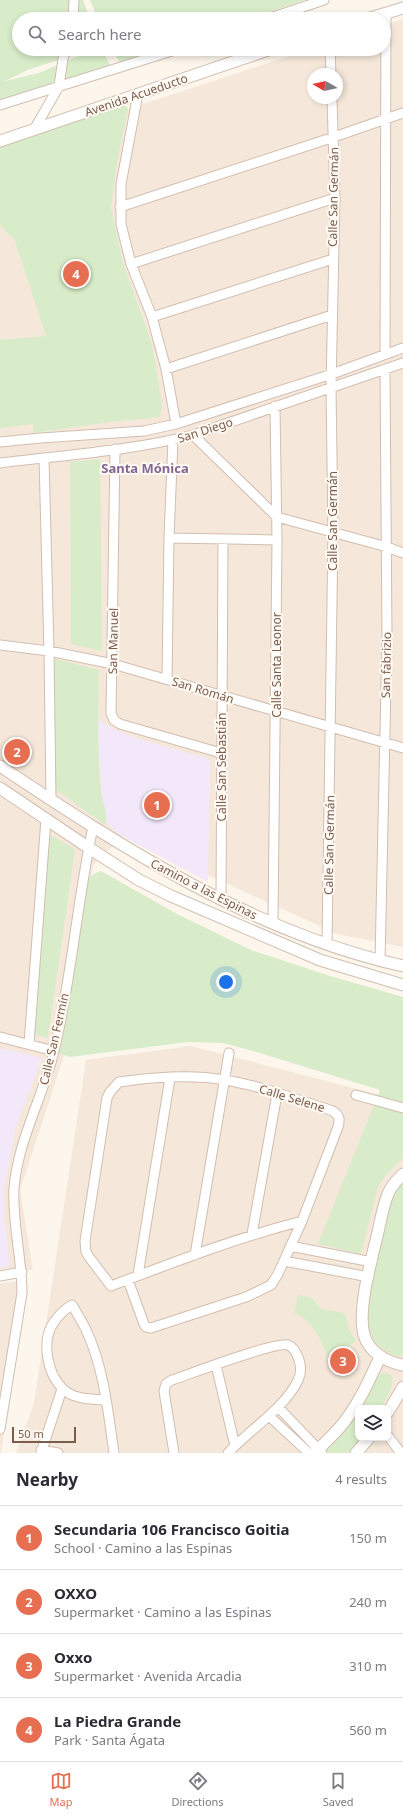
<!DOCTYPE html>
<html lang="en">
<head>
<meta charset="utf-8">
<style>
  body { margin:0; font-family:"Noto Sans",sans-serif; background:#f7f7f7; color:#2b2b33 }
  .controls { position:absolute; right:12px; bottom:12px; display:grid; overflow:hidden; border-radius:8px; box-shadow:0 2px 6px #0003 }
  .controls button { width:36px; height:36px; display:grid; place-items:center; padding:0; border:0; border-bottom:1px solid #e1e1e2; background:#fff; color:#2b2b33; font:20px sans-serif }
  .compass { position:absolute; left:307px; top:68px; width:36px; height:36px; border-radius:50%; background:#fff; box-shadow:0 2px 6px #0003; rotate:279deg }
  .scale { position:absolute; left:12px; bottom:10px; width:64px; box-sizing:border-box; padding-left:4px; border:2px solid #7a5c4d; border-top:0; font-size:11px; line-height:14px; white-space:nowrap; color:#7a5c4d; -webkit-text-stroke:3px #fffaf3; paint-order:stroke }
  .you { position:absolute; left:226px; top:982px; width:14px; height:14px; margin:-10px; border:3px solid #fff; border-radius:50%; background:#1a73e8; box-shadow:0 0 0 6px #1a73e833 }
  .badge { display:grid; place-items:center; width:26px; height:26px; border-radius:50%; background:#e76f51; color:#fff; font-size:13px; font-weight:700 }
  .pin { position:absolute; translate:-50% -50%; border:2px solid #fff; box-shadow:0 1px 4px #0006 }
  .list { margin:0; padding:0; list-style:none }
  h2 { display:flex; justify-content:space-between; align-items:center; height:52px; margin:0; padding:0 16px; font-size:17px }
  h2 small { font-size:13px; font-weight:400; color:#7c7c81 }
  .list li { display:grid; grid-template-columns:26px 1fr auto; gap:12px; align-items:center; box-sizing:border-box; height:64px; padding:0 16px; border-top:1px solid #e1e1e2 }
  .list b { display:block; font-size:15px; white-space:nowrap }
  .list p { margin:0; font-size:13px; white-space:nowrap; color:#7c7c81 }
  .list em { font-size:13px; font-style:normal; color:#7c7c81 }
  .icon { flex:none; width:22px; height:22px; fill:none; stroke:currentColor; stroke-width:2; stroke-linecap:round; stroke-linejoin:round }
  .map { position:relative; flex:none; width:403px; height:1453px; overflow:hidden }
  .search { position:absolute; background:#fff; box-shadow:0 2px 6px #0003; left:12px; right:12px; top:12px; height:44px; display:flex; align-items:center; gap:10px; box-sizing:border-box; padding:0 14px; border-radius:22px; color:#7c7c81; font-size:15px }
  .sheet { height:308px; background:#fff }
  nav { display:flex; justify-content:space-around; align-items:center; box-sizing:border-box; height:56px; border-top:1px solid #e1e1e2; background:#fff; font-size:11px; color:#7c7c81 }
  nav a { display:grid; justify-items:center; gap:2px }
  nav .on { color:#e76f51 }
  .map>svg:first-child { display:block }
</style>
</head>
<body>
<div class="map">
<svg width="403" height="1453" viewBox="0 0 403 1453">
  <rect width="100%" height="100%" fill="#fdf6ec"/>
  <path fill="#f5e8da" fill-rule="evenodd" d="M 403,19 L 403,947 L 337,934 L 123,836 L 93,865 L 70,1038 L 20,1190 L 33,1270 L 0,1270 L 0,151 L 311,49 L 384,49 L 384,25 ZM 313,74 L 337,74 L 337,98 L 313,98 Z
    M 191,1046 L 403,1101 L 403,1453 L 16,1453 L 34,1403 L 86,1060 ZM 358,1408 L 388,1408 L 388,1438 L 358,1438 Z
    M 27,1279 L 1,1453 L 0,1453 L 0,1284 Z"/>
  <path fill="#f3e8fa" d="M 98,719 L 113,729 L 145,741 L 207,758 L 210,763 L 208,882 L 118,834 L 108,824 L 101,792 Z
    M 0,1048 L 42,1058 L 16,1127 L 4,1189 L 4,1218 L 10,1266 L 0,1268 Z"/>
  <path fill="#d8ecc9" d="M 0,0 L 83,0 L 90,19 L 19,19 L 19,49 L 91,49 L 28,70 L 5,81 L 39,73 L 94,49 L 102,49 L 112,69 L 0,105 Z
    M 90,0 L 305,0 L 250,19 L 98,19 Z
    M 113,49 L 163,49 L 120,64 Z
    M 124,105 L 128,108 L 116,168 L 111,208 L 123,263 L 152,344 L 162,405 L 160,417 L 111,422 L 33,433 L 33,424 L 0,428 L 0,340 L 46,336 L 15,241 L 0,225 L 0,145 Z
    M 100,459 L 102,651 L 71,644 L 70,462 Z
    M 56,659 L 99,670 C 98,710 97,752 101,792 C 103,803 108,814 105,825 L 55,789 L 51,663 Z
    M 48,834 L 75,849 L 48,1038 L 34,1034 Z
    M 101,871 L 177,914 L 251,950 L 330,976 L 403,997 L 403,1158 L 385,1176 L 378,1187 L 361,1254 L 318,1244 L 380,1090 L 253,1051 L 223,1043 L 188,1042 L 70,1057 L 57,1053 L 86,879 L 96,873 Z
    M 403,1180 L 403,1357 C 381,1353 369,1340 366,1318 L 389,1197 Z
    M 298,1295 L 312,1298 L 321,1309 L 345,1313 L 349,1329 L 356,1341 L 329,1360 C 321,1342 314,1320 294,1313 Z
    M 381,1373 C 403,1372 388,1396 381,1408 L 360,1408 Z
    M 358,1412 L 358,1438 L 362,1438 L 348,1453 L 326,1453 L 328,1447 Z"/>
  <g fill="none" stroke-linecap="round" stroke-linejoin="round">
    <g stroke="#d1beb0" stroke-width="11">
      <path id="minor" d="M 73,19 L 74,0
        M 267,19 L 324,0
        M 330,49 L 331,74
        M 138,94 L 121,184 L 121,224 L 131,264 L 152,317 L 166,369 L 176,424
        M 0,105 L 178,49
        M 34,130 L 59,86 L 63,59 L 66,49
        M 120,207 L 334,137 L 403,113
        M 131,264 L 335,198
        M 152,317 L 333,259
        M 385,354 L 386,13
        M 166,369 L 332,315
        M 193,435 L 277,517 L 387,547 L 403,553
        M 0,442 L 41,438 L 144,431 L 176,424 L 332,374 L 403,348
        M 115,449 L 111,713 L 114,720 L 120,724 L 221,753
        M 44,458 L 49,651 L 51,800
        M 0,463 C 64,455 130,451 193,435 L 403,363
        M 169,538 L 277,540
        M 0,645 L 49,651 L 113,664 L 403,748
        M 167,679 L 169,538 L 173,440
        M 221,899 L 223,540
        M 273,923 L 277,540 L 275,406
        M 327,944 L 333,533 L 331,387 L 335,198 L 332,98
        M 380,961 L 387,640 L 385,369
        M 0,1037 L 54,1051
        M 29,1044 L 46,819
        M 356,1095 L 403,1108
        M 252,1234 L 277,1094
        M 290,1246 L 372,1262
        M 195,1255 L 229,1053
        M 284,1261 L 369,1277
        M 138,1275 L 170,1078
        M 0,1276 L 22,1272
        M 128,1280 L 144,1324 L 146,1327 L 151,1328 L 246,1297 L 271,1285 L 278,1274 L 302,1221 L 338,1127 C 340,1119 340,1116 333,1111 C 298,1100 262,1086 225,1080 C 193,1074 150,1077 119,1082 L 110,1092 L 107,1098 L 85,1241 L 86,1252 L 89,1257 L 111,1286 C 174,1262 236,1238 302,1221
        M 216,1365 L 235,1446
        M 106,1400 C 92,1399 73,1400 62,1388 C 47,1373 41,1340 54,1322 C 59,1315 65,1309 72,1305 C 77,1314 83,1322 87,1332 C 104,1369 108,1412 114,1453
        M 278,1407 L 322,1453
        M 269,1416 L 309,1453
        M 0,1429 L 22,1293 C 22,1258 12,1223 14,1188 C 18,1140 43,1097 54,1051 C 72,977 77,901 93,827
        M 388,1436 L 401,1453
        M 41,1450 L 58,1453
        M 41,1453 L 62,1389
        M 174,1453 L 164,1391 L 166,1384 L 172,1380 C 190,1374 276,1341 288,1345 C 294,1347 297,1354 299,1360 C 301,1366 301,1374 298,1380 C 286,1407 248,1431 228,1453"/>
    </g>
    <g stroke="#d1beb0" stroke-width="13">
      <path id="tertiary" d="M 367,19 L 403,8
        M 0,141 L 271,49
        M 0,766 C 124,849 255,933 403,966
        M 0,788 L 89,848 L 139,880 L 171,896 L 320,960 L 403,985
        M 403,1174 C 397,1180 391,1186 388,1194 C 383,1206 381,1219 378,1232 C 372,1258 357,1309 364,1335 C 369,1352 386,1362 403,1365
        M 388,1412 L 403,1387
        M 315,1453 C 325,1442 336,1433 345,1421 C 360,1401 370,1379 380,1357
        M 356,1453 L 369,1438"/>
    </g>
    <use href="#minor" stroke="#fff" stroke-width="9"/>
    <use href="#tertiary" stroke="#fff" stroke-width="11"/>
  </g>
  <g text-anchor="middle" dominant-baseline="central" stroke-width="4" stroke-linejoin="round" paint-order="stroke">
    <g font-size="12" fill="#7a5c4d" stroke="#fffaf3">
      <text transform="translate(136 95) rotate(-19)">Avenida Acueducto</text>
      <text transform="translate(333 197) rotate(-89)">Calle San Germán</text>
      <text transform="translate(205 430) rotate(-18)">San Diego</text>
      <text transform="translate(332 521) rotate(-90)">Calle San Germán</text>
      <text transform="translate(113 641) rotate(-89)">San Manuel</text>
      <text transform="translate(276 665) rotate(-90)">Calle Santa Leonor</text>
      <text transform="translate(386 665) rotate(-89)">San fabrizio</text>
      <text transform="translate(203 690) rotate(17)">San Román</text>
      <text transform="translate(221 767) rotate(-90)">Calle San Sebastián</text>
      <text transform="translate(329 845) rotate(-89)">Calle San Germán</text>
      <text transform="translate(204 889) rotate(27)">Camino a las Espinas</text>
      <text transform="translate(54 1039) rotate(-77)">Calle San Fermín</text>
      <text transform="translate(292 1098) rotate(17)">Calle Selene</text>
    </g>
    <g font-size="13" font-weight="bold" fill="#846695" stroke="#fffaf3">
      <text x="145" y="468">Santa Mónica</text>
    </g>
  </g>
</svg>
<div class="controls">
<button><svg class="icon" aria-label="layers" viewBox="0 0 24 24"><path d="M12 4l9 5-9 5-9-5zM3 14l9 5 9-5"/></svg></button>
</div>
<svg class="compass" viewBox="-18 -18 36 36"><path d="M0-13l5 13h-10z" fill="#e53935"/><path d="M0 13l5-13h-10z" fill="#7c7c81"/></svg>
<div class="scale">50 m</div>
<div class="you"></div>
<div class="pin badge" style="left:157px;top:805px">1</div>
<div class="pin badge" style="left:17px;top:752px">2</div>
<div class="pin badge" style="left:343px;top:1361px">3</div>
<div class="pin badge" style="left:76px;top:274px">4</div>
<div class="search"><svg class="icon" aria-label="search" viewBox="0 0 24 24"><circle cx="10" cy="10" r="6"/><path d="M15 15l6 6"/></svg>Search here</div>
</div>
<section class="sheet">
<h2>Nearby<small>4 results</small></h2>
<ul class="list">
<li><span class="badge">1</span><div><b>Secundaria 106 Francisco Goitia</b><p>School · Camino a las Espinas</p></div><em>150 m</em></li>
<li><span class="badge">2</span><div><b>OXXO</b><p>Supermarket · Camino a las Espinas</p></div><em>240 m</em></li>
<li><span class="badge">3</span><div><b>Oxxo</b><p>Supermarket · Avenida Arcadia</p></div><em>310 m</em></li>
<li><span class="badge">4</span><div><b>La Piedra Grande</b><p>Park · Santa Ágata</p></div><em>560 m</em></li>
</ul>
</section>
<nav>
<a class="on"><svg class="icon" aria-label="map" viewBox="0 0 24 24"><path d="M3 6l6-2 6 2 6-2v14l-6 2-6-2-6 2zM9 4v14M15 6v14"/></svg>Map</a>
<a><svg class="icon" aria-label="directions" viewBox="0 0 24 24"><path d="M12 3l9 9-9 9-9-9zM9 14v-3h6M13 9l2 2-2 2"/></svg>Directions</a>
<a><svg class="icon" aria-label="saved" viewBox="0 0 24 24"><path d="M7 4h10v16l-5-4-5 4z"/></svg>Saved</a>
</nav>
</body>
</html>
